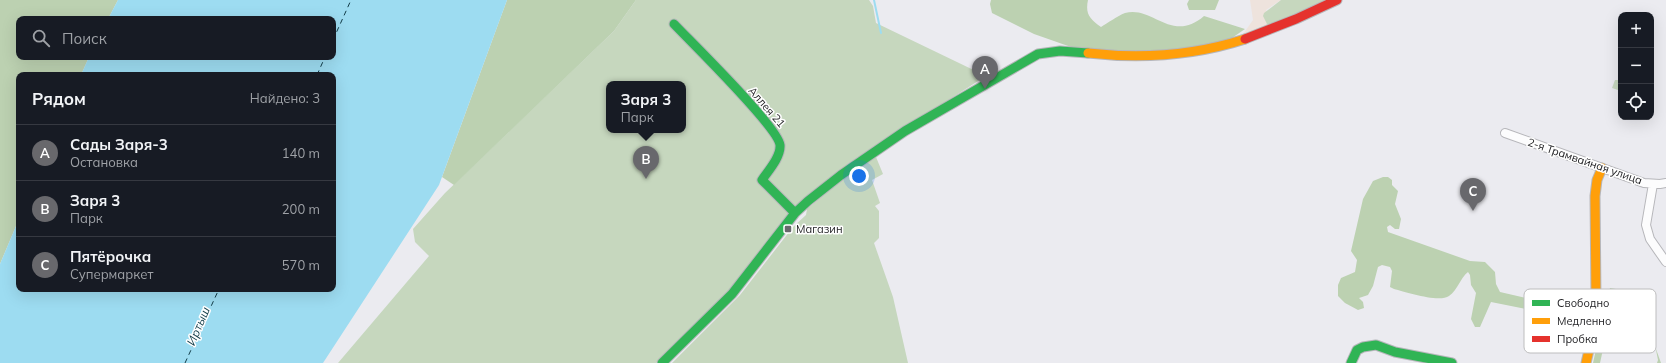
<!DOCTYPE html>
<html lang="ru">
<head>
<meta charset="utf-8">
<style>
  body { margin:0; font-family:Mulish,sans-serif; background:#242831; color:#f1f3f6 }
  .controls { position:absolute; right:12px; top:12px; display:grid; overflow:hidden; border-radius:8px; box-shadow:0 4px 16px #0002 }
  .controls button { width:36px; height:36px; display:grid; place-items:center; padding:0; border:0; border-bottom:1px solid #363941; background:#171b24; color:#f1f3f6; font:20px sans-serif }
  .you { position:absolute; left:859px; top:176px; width:14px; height:14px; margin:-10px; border:3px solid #fff; border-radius:50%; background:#1a73e8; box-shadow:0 0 0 6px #1a73e833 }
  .badge { display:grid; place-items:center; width:26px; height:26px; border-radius:50%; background:#68686c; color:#fff; font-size:13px; font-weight:700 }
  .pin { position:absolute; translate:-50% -33px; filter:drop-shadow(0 1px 2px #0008) }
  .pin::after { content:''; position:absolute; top:21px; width:14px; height:12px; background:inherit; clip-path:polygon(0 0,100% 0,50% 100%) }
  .popup { position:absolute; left:606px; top:81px; width:80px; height:52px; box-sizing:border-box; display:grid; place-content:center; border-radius:8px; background:#171b24; filter:drop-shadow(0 1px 3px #0005); font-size:13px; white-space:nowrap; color:#9ea1a6 }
  .popup b { font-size:15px; color:#f1f3f6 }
  .popup::after { content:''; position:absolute; left:50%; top:100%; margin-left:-8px; border:8px solid transparent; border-top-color:#171b24 }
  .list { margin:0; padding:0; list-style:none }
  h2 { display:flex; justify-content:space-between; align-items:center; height:52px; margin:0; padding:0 16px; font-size:17px }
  h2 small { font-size:13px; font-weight:400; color:#9ea1a6 }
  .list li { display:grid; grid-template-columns:26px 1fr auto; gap:12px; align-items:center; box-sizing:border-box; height:56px; padding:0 16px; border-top:1px solid #363941 }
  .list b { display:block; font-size:15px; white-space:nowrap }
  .list p { margin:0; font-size:13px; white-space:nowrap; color:#9ea1a6 }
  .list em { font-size:13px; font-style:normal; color:#9ea1a6 }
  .icon { flex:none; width:22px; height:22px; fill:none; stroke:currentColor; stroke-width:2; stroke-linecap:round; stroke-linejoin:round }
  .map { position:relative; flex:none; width:1666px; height:363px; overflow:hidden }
  .search { position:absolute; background:#171b24; box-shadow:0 4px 16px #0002; left:16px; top:16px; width:320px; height:44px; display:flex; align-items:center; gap:10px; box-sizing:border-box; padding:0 14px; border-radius:8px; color:#9ea1a6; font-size:15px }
  .panel { position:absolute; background:#171b24; box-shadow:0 4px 16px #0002; left:16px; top:72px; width:320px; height:220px; border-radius:8px }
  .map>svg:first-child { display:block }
</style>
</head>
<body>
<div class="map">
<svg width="1666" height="363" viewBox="0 0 1666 363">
  <rect width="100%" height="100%" fill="#ebebf0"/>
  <path fill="#eee3dd" d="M 1250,0 L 1281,0 L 1266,10 L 1274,25 L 1241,37 L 1253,20 Z"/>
  <path fill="#c6d7be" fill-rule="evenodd" d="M 636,0 L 869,0 L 873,6 L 876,23 L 986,76 L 928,113 L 798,205 L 731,290 L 656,363 L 338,363 L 429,256 L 415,242 L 413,229 L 445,193 L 614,31 ZM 609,84 L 683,84 L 683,130 L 609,130 Z
    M 1281,0 L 1330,0 L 1274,25 L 1267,24 L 1263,16 L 1264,13 Z
    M 1615,80 L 1621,80 L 1621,91 L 1612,88 Z
    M 876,157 L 883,174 L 872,180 L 880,203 L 875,206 L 879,211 L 879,238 L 874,243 L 893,297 L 908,363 L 672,363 L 740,295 L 793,227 L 806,215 L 807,209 L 845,177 Z"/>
  <path fill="#bcd1b1" d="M 0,0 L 118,0 L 108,19 L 19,19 L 19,57 L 89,57 L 81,75 L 19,75 L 19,219 L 0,264 Z
    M 507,0 L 636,0 L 614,31 L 454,185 L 442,177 Z
    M 991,0 L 1088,0 C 1085,14 1090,19 1101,27 C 1108,23 1117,16 1125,13 C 1152,5 1172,44 1204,16 L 1245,29 L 1229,40 L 1183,51 L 1106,51 L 1071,47 L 1034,34 L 992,13 L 990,4 Z
    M 1189,0 L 1219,0 L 1215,10 L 1189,10 L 1187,4 Z
    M 1383,177 L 1388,177 L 1392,180 L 1392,185 L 1398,191 L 1395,204 L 1401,219 L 1399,229 L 1395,229 L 1390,225 L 1387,227 L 1388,232 L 1470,261 L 1485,262 L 1495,272 L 1496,284 L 1500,292 L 1569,308 L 1571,312 L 1569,316 L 1565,317 L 1491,302 L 1480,327 L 1475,327 L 1471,319 L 1476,293 L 1471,285 L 1470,275 L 1468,272 C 1460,278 1458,290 1449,296 C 1439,303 1406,292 1394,289 L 1390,287 L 1392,271 L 1390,267 L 1382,265 L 1378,267 L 1373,286 L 1368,295 L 1359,298 L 1363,302 L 1364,308 L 1358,310 L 1345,303 L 1338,296 L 1338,285 L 1341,278 L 1355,272 L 1357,260 L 1351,251 L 1363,199 L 1373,181 Z
    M 1610,288 L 1634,292 L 1637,297 L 1629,302 L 1634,311 L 1642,306 L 1655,330 L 1656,349 L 1661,363 L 1657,363 L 1658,360 L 1654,340 L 1629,335 C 1620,323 1631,311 1611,302 L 1608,319 L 1605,319 L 1603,317 Z
    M 1601,327 L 1605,327 L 1607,331 L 1600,363 L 1593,363 Z"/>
  <path fill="#9ddcf1" d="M 118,0 L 507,0 L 439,185 L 323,363 L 0,363 L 0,264 L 19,219 L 19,289 L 333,289 L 333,75 L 81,75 L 89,57 L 333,57 L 333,19 L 108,19 Z"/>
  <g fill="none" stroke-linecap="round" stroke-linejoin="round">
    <path stroke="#9ddcf1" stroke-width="2" d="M 874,0 L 881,33"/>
    <path stroke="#133d49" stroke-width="1" stroke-dasharray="5 4" stroke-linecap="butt" d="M 333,40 L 351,0
      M 317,75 L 325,57
      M 185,363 L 219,289"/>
    <g stroke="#b6b6ba" stroke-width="10">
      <path id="street" d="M 1505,133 L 1644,183 L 1660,184 L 1666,183
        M 1653,184 L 1646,225 L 1650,239 L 1666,262"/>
    </g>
    <g stroke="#b6b6ba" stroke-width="11">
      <path id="fast" d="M 674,24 C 692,43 778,127 780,145 C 781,157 768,171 762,180 L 795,213
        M 662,363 L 732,294 L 795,213 L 808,201 L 841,175 L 905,131 L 1038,54 L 1060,51 L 1088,53
        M 1351,363 L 1357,350 L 1363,347 L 1376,345 L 1395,352 L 1452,363"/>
    </g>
    <g stroke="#b6b6ba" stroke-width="11">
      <path id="slow" d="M 1088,53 C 1142,59 1193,56 1245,39
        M 1586,363 L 1598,311 L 1596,299 L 1595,196 L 1597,180 L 1602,168"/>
    </g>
    <g stroke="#b6b6ba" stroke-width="11">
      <path id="jam" d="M 1245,39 L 1296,19 L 1337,0"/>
    </g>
    <use href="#street" stroke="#fcfcfd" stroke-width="8"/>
    <use href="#fast" stroke="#30b455" stroke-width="9"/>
    <use href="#slow" stroke="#ff9f0a" stroke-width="9"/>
    <use href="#jam" stroke="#e5322d" stroke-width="9"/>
  </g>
  <rect fill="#68686c" stroke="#fff" stroke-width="1.5" x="784" y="225" width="8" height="8" rx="2"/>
  <g text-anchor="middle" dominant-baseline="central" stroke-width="3" stroke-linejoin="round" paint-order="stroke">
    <g font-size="11" fill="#222225" stroke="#fff">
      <text transform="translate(767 107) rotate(49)">Аллея 21</text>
      <text transform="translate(1585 161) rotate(19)">2-я Трамвайная улица</text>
    </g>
    <g font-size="11" fill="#222225" stroke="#fff" text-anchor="start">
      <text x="796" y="229">Магазин</text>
    </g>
    <g font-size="12" font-style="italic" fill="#133d49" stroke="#fff">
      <text transform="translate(198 326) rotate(-67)">Иртыш</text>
    </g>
  </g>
  <rect x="1524" y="289" width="132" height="64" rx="6" fill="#fff" stroke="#bdbdbe" stroke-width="1"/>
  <rect x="1532" y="300" width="18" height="6" fill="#30b455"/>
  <rect x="1532" y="318" width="18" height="6" fill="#ff9f0a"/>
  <rect x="1532" y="336" width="18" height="6" fill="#e5322d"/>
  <g font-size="11" fill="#222225">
    <text x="1557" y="307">Свободно</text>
    <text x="1557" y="325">Медленно</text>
    <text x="1557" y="343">Пробка</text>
  </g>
</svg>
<div class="controls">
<button>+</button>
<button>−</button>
<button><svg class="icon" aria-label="locate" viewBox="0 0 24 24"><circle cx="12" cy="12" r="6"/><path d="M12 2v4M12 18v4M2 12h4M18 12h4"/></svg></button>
</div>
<div class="you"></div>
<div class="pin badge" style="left:985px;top:89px">A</div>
<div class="pin badge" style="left:646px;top:179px">B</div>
<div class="popup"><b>Заря 3</b>Парк</div>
<div class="pin badge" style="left:1473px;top:211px">C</div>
<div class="search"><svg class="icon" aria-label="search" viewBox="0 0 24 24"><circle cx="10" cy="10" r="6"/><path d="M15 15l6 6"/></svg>Поиск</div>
<section class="panel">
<h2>Рядом<small>Найдено: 3</small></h2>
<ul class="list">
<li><span class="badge">A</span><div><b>Сады Заря-3</b><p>Остановка</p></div><em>140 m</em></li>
<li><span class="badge">B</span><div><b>Заря 3</b><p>Парк</p></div><em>200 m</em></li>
<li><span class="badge">C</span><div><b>Пятёрочка</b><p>Супермаркет</p></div><em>570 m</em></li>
</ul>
</section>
</div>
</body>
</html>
